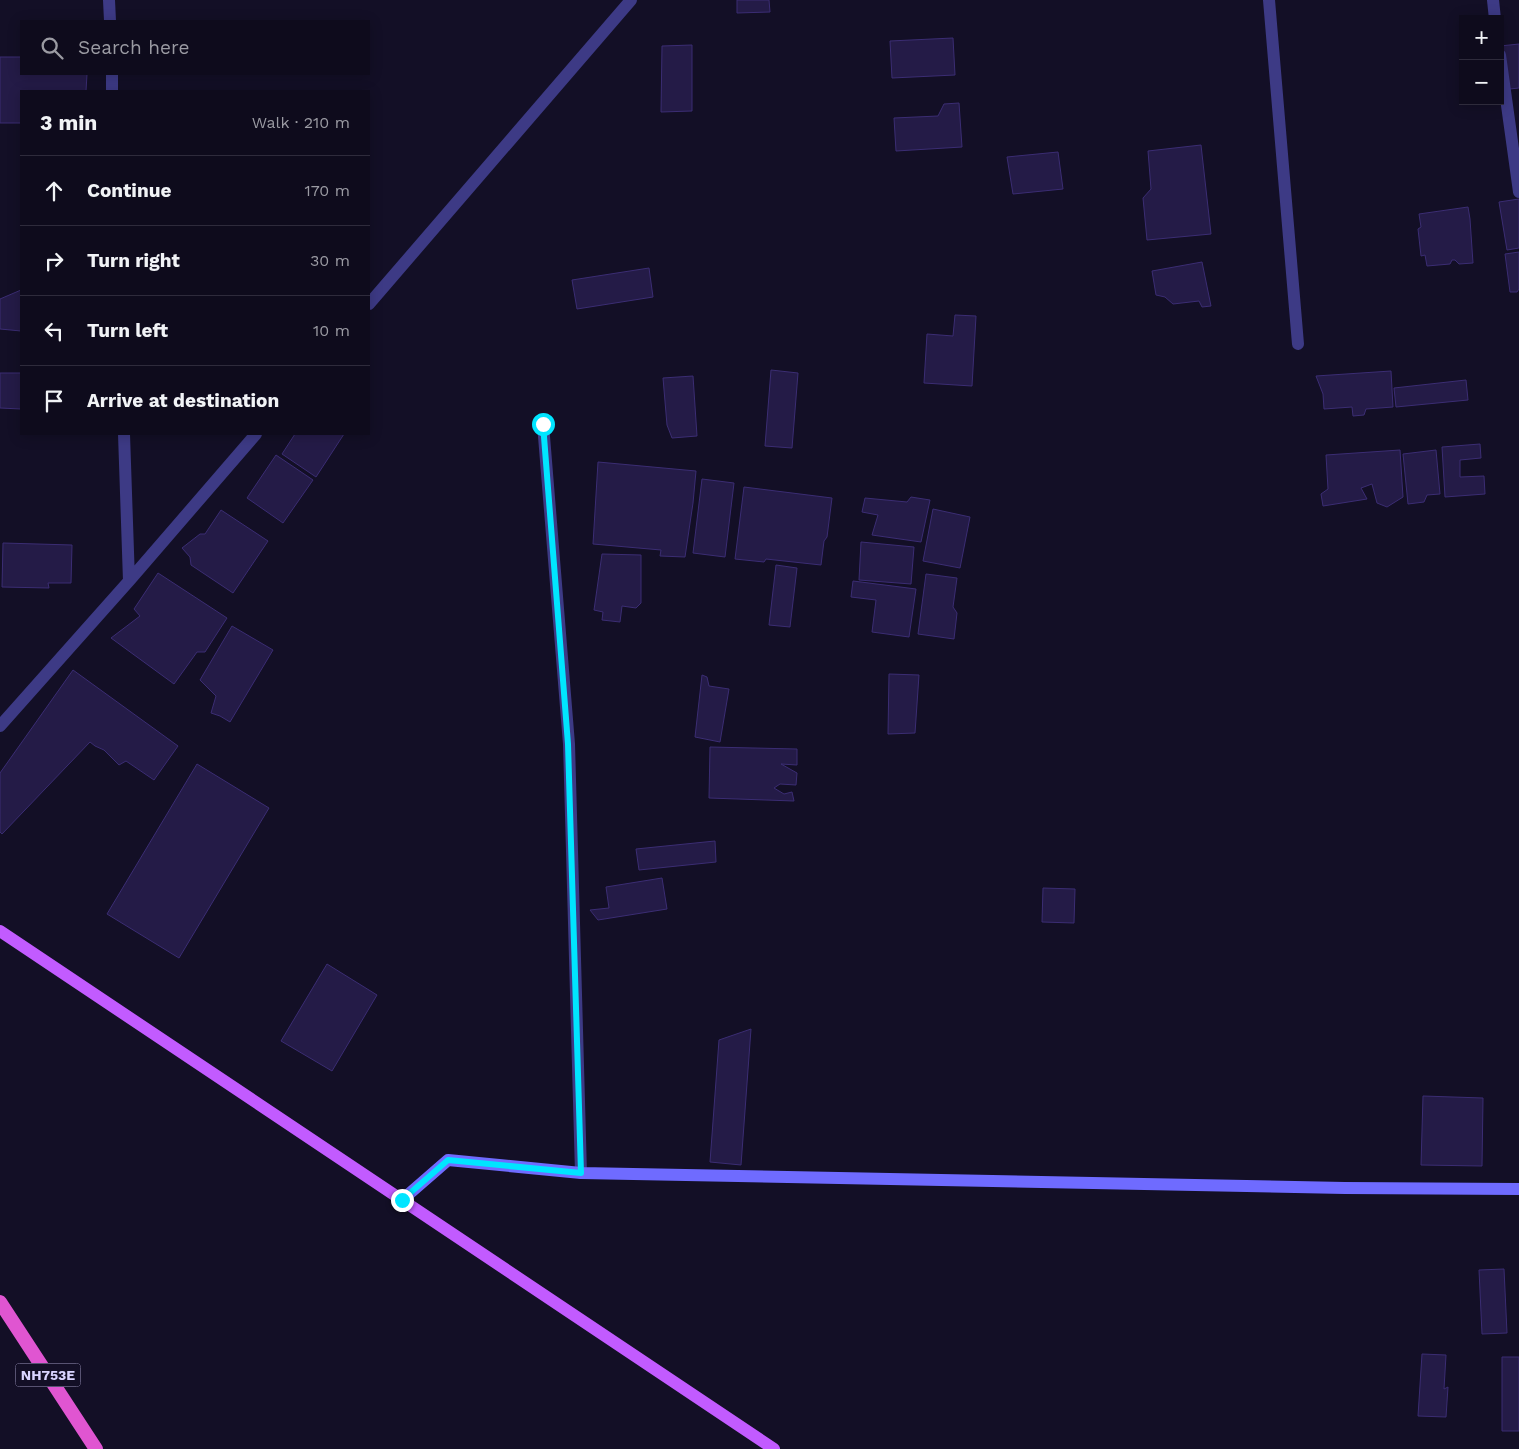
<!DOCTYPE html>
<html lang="en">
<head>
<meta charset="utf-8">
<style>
  body { margin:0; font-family:"Work Sans",sans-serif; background:#1c1929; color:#f1f3f6 }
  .controls { position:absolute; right:15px; top:15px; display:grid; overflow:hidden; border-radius:0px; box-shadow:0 2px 12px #0003 }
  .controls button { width:45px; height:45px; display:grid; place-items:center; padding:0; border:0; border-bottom:1px solid #2e2b3b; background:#0e0b1c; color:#f1f3f6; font:25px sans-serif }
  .stop { position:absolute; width:15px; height:15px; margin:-11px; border:4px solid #00e5ff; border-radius:50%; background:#fff }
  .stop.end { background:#00e5ff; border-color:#fff; box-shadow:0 1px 5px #0008 }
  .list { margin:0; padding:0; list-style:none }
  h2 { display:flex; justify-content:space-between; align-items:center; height:65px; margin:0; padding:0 20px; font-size:21px }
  h2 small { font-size:16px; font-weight:400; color:#9b9ba3 }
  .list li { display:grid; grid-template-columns:32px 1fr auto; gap:15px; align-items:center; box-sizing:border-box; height:70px; padding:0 20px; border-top:1px solid #2e2b3b }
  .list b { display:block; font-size:19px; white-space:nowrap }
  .list em { font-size:16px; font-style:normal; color:#9b9ba3 }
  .icon { flex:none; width:28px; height:28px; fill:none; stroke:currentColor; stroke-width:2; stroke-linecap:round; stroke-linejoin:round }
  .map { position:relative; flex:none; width:1519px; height:1449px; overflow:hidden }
  .search { position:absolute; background:#0e0b1c; box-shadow:0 2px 12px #0003; left:20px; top:20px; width:350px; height:55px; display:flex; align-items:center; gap:12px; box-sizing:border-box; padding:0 18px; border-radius:0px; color:#9b9ba3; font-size:19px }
  .panel { position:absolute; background:#0e0b1c; box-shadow:0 2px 12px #0003; left:20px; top:90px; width:350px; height:345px; border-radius:0px }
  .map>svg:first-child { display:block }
</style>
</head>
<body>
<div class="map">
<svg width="1519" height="1449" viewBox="0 0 1519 1449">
  <rect width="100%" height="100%" fill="#130f26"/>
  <path fill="#241b47" stroke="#3b2d73" d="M 737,0 L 769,0 L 770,12 L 737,13 Z
    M 953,38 L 955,75 L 892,78 L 890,41 Z
    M 1519,44 L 1519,88 L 1500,90 L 1500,46 Z
    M 692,45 L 692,111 L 661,112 L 662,46 Z
    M 0,57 L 21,57 L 21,74 L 87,74 L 86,91 L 21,91 L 21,123 L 0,123 Z
    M 959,103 L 962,147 L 896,151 L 894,118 L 938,116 L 944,104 Z
    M 1201,145 L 1211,234 L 1147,240 L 1143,198 L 1151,189 L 1148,151 Z
    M 1058,152 L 1063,189 L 1013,194 L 1007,157 Z
    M 1519,199 L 1519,248 L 1507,250 L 1499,202 Z
    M 1468,207 L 1470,219 L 1473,263 L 1459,264 L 1455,260 L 1452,260 L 1450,264 L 1427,266 L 1425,255 L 1421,256 L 1418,229 L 1421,227 L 1419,214 Z
    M 1519,252 L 1519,289 L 1517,292 L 1510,292 L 1505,254 Z
    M 1202,262 L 1211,306 L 1202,307 L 1199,301 L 1173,304 L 1165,297 L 1156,295 L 1152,271 Z
    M 649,268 L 653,297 L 577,309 L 572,280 Z
    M 21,290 L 21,331 L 0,329 L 0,299 Z
    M 955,315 L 976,316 L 972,386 L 924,383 L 927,334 L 953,336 Z
    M 771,370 L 798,373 L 792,448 L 765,446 Z
    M 1391,371 L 1393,407 L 1366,409 L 1364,415 L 1353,416 L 1352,407 L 1324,409 L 1323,394 L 1316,376 Z
    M 0,373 L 21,373 L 21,409 L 0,408 Z
    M 693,376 L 697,436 L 672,438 L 667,425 L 663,378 Z
    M 1466,380 L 1468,400 L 1396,407 L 1394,388 Z
    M 295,434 L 344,434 L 316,477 L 282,454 Z
    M 1480,444 L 1481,458 L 1460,460 L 1460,477 L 1484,476 L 1485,494 L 1445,497 L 1442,447 Z
    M 1400,450 L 1403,497 L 1387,507 L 1377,503 L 1372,484 L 1361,488 L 1367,499 L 1323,506 L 1321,494 L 1328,489 L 1326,455 Z
    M 1436,450 L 1440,494 L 1427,495 L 1424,502 L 1408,504 L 1403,454 Z
    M 276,455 L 313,480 L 283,523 L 247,498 Z
    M 598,462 L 696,471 L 693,503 L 685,557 L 660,556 L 661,550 L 593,544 Z
    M 702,479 L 734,483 L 725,557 L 693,553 Z
    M 744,487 L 832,498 L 827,537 L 824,541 L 821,565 L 766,559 L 764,562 L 735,559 Z
    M 911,497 L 930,500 L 921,542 L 872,535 L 878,515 L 862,512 L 865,498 L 907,502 Z
    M 933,509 L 970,517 L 960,568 L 923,561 Z
    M 221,510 L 268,541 L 233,593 L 191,565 L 190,557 L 182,548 L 200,534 L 205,534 Z
    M 861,542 L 914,547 L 911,584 L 859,580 Z
    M 3,543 L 72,545 L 71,583 L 48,583 L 49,588 L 2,587 Z
    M 602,554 L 641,555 L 641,603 L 636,608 L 622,606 L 620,622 L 602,620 L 603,612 L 594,610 Z
    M 776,565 L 797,568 L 790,627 L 769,625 Z
    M 158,573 L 227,618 L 205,652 L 197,652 L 174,684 L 111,638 L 140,616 L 134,609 Z
    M 926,574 L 957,578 L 953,607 L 957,613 L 954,639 L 918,634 Z
    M 853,581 L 916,589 L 909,637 L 872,632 L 876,600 L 851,597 Z
    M 232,626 L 273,650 L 230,722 L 220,716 L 211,713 L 216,696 L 200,680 Z
    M 73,670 L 178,746 L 154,780 L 126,761 L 119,765 L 104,750 L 95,746 L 90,742 L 2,834 L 0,832 L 0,773 Z
    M 889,674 L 919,675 L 915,733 L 888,734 Z
    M 702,675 L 707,677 L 709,686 L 729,689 L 720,742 L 695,737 Z
    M 710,747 L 797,749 L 797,765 L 781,764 L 797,773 L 796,785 L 780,784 L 774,788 L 784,794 L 792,792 L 794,801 L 709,798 Z
    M 197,764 L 269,808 L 179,958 L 107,914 Z
    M 715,841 L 716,862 L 639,870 L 636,849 Z
    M 662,878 L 667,909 L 598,920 L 590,910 L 609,908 L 606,887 Z
    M 1043,888 L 1075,889 L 1074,923 L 1042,922 Z
    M 327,964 L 377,995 L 332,1071 L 281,1041 Z
    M 751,1029 L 741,1165 L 710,1162 L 719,1040 Z
    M 1423,1096 L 1483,1098 L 1482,1166 L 1421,1165 Z
    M 1504,1269 L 1507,1333 L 1482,1334 L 1479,1270 Z
    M 1422,1354 L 1446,1355 L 1444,1389 L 1448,1387 L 1446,1417 L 1418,1416 Z
    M 1502,1357 L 1519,1357 L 1519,1431 L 1502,1431 Z"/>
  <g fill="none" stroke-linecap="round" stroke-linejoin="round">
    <path stroke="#3d3a85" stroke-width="12" d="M 109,0 L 110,21
      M 1269,0 L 1298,344
      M 1493,0 L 1495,19
      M 1500,55 L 1519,192
      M 112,74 L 112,91
      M 369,304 L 631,0
      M 543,424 L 569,744 L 581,1173
      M 129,581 L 256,434
      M 0,726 L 129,581 L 124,434"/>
    <path stroke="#6f6bff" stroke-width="12" d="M 402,1200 L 448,1160 L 581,1173 L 1345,1188 L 1519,1189"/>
    <path stroke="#c25bff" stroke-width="12" d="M 0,931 L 774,1449"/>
    <path stroke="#e055d1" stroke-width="14" d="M 0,1302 L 96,1449"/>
  </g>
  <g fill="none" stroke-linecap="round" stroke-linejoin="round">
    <path stroke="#00e5ff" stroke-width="6" d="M 402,1200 L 448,1160 L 581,1173 L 568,744 L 543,424"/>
  </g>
  <g text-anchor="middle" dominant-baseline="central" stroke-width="4" stroke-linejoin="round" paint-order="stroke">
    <rect fill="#130f26" stroke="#9e99be" stroke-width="1" x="15.5" y="1363.5" width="65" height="23" rx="4"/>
    <g font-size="14" font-weight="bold" fill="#d9d4ff">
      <text x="48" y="1375">NH753E</text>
    </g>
  </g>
</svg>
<div class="controls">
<button>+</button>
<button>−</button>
</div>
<div class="stop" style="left:543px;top:424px"></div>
<div class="stop end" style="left:402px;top:1200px"></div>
<div class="search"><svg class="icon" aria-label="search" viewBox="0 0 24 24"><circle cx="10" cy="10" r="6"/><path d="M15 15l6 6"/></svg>Search here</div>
<section class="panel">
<h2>3 min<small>Walk · 210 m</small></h2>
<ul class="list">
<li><svg class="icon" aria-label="ahead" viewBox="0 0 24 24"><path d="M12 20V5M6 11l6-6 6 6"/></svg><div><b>Continue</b></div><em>170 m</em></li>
<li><svg class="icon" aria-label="right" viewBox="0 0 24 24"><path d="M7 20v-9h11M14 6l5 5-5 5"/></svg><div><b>Turn right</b></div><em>30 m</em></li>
<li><svg class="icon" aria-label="left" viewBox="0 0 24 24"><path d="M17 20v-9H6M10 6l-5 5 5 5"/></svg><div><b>Turn left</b></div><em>10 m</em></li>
<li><svg class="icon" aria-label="arrive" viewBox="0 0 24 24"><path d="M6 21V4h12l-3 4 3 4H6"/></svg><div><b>Arrive at destination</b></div></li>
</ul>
</section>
</div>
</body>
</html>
